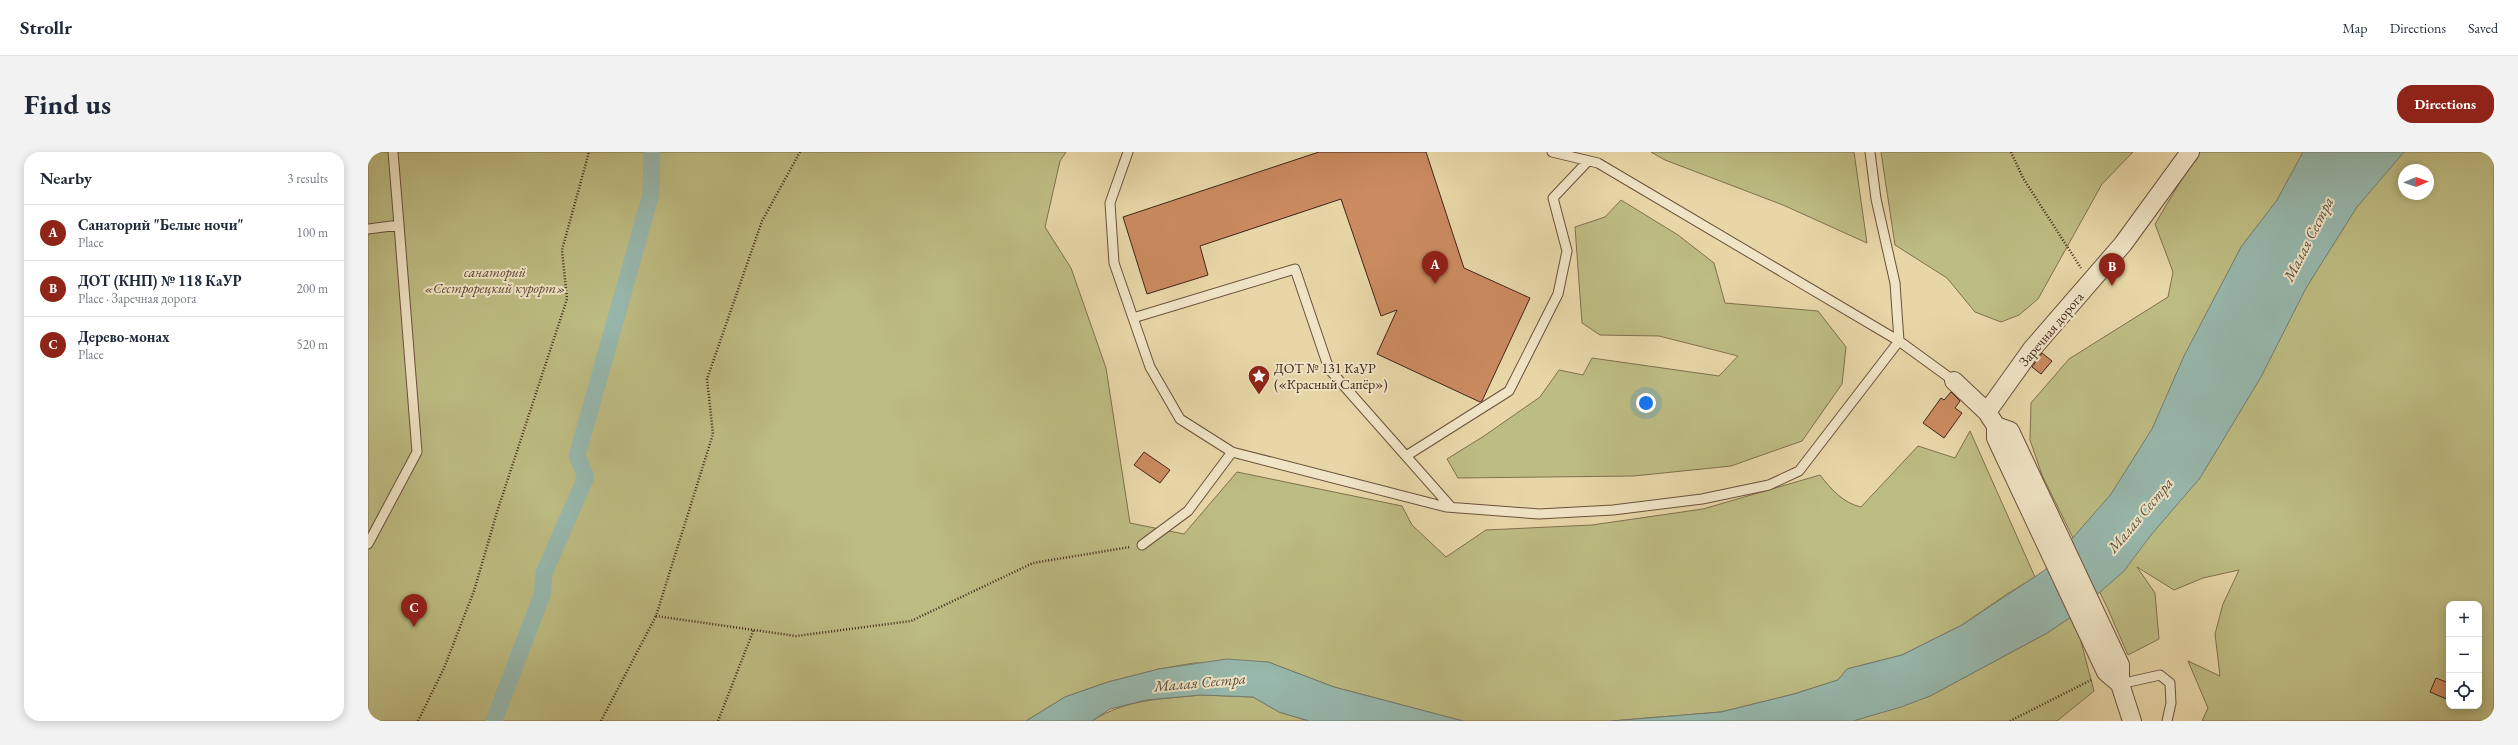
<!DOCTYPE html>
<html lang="en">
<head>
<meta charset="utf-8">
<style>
  body { margin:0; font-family:"EB Garamond",serif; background:#f2f2f3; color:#1f2937 }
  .controls { position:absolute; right:12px; bottom:12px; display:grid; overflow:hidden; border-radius:8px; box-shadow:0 2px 10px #0003 }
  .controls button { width:36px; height:36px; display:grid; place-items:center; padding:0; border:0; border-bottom:1px solid #e0e1e3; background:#fff; color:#1f2937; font:20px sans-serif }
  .compass { position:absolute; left:2030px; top:12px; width:36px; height:36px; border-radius:50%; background:#fff; box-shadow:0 2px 10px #0003; rotate:88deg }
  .you { position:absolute; left:1278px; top:251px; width:14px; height:14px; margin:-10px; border:3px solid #fff; border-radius:50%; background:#1a73e8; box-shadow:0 0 0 6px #1a73e833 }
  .badge { display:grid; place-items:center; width:26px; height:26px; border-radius:50%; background:#8f2418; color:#fff; font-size:13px; font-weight:700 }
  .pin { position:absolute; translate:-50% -33px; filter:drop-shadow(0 1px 2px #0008) }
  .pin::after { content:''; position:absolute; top:21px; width:14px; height:12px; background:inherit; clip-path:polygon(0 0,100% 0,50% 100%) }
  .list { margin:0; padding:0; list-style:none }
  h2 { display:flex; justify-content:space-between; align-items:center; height:52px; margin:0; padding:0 16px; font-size:17px }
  h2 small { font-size:13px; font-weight:400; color:#747a83 }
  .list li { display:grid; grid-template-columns:26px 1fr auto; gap:12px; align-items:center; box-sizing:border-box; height:56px; padding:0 16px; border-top:1px solid #e0e1e3 }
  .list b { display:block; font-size:15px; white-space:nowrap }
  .list p { margin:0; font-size:13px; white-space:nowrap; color:#747a83 }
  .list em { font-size:13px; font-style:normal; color:#747a83 }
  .icon { flex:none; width:22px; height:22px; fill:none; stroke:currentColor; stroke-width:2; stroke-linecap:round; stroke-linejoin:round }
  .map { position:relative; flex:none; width:2126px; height:569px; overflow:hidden; border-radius:16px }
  header { display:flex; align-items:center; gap:24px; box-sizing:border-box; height:56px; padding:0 20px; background:#fff; border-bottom:1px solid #e0e1e3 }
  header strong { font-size:19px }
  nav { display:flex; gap:22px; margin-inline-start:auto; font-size:14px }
  .intro { display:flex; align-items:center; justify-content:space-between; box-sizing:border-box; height:96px; padding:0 24px }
  h1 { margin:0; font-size:28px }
  .button { padding:10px 18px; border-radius:16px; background:#8f2418; color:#fff; font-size:14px; font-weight:700 }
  main { display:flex; gap:24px; padding:0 24px }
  aside { flex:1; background:#fff; border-radius:16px; box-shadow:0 2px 10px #0003 }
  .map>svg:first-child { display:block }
</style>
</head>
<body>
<header>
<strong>Strollr</strong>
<nav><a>Map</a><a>Directions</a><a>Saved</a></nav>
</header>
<div class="intro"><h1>Find us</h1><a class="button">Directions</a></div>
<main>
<aside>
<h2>Nearby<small>3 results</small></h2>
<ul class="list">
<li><span class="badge">A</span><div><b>Санаторий &quot;Белые ночи&quot;</b><p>Place</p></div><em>100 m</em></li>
<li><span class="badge">B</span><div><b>ДОТ (КНП) № 118 КаУР</b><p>Place · Заречная дорога</p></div><em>200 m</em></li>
<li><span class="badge">C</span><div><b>Дерево-монах</b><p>Place</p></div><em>520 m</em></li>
</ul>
</aside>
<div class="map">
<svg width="2126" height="569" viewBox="0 0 2126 569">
  <rect width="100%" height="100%" fill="#e7d6a6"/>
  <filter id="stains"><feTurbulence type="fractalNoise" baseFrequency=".005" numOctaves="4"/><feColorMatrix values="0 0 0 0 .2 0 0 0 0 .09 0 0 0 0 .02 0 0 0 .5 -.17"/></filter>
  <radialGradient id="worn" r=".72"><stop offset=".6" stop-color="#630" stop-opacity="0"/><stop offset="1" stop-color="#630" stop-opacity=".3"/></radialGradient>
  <path fill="#bdbc82" stroke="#80704e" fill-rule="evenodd" d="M 0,0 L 698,0 L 692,9 L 677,75 L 703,116 L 738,216 L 762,371 L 816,382 L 869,320 L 1034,354 L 1044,373 L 1078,405 L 1118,378 L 1224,373 L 1335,357 L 1452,323 C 1463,337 1475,351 1493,355 L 1550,294 L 1587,306 L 1602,279 L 1667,425 L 1639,442 L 1594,473 L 1534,503 L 1479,517 L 1470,528 L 1426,542 L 1353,560 L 1243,569 L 1095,569 L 966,535 L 900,510 L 826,511 L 791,517 L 740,530 L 697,545 L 658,569 L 0,569 Z
    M 1283,0 L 1486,0 L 1499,91 L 1415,53 L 1297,8 Z
    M 1513,0 L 1765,0 L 1734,32 L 1670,147 L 1651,163 L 1633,170 L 1607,160 L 1579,126 L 1527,93 Z
    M 1830,0 L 2126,0 L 2126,569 L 1834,569 L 1840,556 L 1820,509 L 1852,524 L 1847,482 L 1855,452 L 1871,418 L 1835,426 L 1806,438 L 1769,415 L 1787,441 L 1791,487 L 1760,503 L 1739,455 L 1674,323 L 1662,288 L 1663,251 L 1701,207 L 1800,145 L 1805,120 L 1787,72 ZM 2036,18 L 2060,18 L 2060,42 L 2036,42 ZM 2081,452 L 2111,452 L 2111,554 L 2081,554 Z
    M 1253,48 L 1310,83 L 1346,111 L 1357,151 L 1450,159 L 1478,195 L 1474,232 L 1434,289 L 1363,314 L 1266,324 L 1090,326 L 1079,307 L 1116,284 L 1172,245 L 1191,218 L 1215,223 L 1224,206 L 1351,224 L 1370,204 L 1291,184 L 1232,183 L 1214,171 L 1207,75 L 1237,65 Z
    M 1706,463 L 1726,539 L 1689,569 L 1485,569 L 1562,544 L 1679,481 Z
    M 833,543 L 885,545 L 911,560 L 941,569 L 724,569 C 758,547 793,547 833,543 Z"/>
  <path fill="#97b8ad" stroke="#757d72" d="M 1935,0 L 2036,0 L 1989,55 L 1938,136 L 1893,225 L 1832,326 L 1783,383 L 1756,419 L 1706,463 L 1679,481 L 1562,544 L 1533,555 L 1485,569 L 1243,569 L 1353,560 L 1426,542 L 1470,528 L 1479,517 L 1534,503 L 1594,473 L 1677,418 L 1743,342 L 1784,277 L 1816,204 L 1873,95 L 1909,48 Z
    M 859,507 L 900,510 L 966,535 L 1095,569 L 941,569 L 911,560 L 885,545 L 833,543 L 778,548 L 742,557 L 724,569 L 658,569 L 697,545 L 740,530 L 791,517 Z"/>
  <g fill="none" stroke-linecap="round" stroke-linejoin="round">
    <path stroke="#97b8ad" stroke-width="17" d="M 126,569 L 174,443 L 176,421 L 218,325 L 209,304 L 283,42 L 284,0"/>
  </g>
  <path fill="#cb8a60" stroke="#42251a" d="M 951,0 L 1058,0 L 1096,116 L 1162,146 L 1114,249 L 1112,250 L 1009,202 L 1029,158 L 1013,164 L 973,47 L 832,94 L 840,123 L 779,142 L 755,65 Z
    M 1674,201 L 1684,209 L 1673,222 L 1664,215 Z
    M 1583,240 L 1592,249 L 1587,256 L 1594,261 L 1576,286 L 1555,271 L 1573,246 L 1576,248 Z
    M 776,300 L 802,318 L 792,331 L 766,313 Z
    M 2068,526 L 2081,531 L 2081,548 L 2062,540 Z"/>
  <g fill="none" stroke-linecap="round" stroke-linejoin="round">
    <g stroke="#6b513d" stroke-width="11">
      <path id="lane" d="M 25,0 L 31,73
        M 760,0 L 742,51 L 746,111 L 782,215 L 812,267 L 864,300 L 1078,355 L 1171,362 L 1245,358 L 1334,347 L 1401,333 L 1431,319 L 1531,189 L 1527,131 L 1508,47 L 1502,0
        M 1184,0 L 1230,11 L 1531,189 L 1586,229
        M 0,77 L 31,73 L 49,300 L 0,392
        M 765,166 L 927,117 L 961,217 L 1083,355
        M 1038,304 L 1141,239 L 1190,142 L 1199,99 L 1185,46 L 1220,9
        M 774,393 L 820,359 L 864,300
        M 1752,532 L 1792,523 L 1802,531 L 1803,551 L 1799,569"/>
    </g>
    <g stroke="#6b513d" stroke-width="20">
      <path id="street" d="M 1586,229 L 1619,260 L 1628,274 L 1642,279 L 1752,513 L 1752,532 L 1764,569
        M 1619,260 L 1664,197 L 1755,92 L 1822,0
        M 1628,274 L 1628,286 L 1738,520 L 1752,532"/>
    </g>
    <path stroke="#42251a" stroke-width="2.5" stroke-dasharray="1 2" stroke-linecap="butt" d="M 432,0 L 394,69 L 339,227 L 345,282 L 288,464 L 428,484 L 543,469 L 665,411 L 762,395
      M 1643,0 L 1655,26 L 1713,116
      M 50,569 L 76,516 L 106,439 L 129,360 L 199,147 L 194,98 L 221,0
      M 233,569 L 288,464
      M 350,569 L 386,477
      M 1642,569 L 1723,528"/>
    <use href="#lane" stroke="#efe4c5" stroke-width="9"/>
    <use href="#street" stroke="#efe4c5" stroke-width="18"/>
  </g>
  <defs>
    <g id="sight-pin" transform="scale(1.15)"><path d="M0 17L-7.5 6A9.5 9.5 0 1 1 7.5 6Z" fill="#8f2418" stroke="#efe4c5"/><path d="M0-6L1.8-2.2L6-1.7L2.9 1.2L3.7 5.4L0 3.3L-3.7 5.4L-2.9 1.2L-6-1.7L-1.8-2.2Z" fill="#fff"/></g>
  </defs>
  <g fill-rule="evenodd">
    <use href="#sight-pin" x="891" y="224"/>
  </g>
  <g text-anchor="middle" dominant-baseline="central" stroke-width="4" stroke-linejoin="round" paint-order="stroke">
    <g font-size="14" font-style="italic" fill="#5b432f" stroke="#efe4c5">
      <text x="127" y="120">санаторий<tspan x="127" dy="16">«Сестрорецкий курорт»</tspan></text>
    </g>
    <g font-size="14" fill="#42251a" stroke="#efe4c5">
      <text transform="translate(1683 177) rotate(-50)">Заречная дорога</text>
    </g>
    <g font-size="14" fill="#42251a" stroke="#efe4c5" text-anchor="start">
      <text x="906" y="216">ДОТ № 131 КаУР<tspan x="906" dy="16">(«Красный Сапёр»)</tspan></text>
    </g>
    <g font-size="15" font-style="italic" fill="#574a3f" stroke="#efe4c5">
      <text transform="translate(1940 87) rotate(-63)">Малая Сестра</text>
      <text transform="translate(1772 363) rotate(-50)">Малая Сестра</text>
      <text transform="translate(832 530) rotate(-5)">Малая Сестра</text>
    </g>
  </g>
  <rect width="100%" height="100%" filter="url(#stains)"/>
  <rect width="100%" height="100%" fill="url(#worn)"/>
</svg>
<div class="controls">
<button>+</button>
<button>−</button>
<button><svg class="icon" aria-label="locate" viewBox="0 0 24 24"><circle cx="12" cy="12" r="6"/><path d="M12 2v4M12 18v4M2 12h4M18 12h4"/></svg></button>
</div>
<svg class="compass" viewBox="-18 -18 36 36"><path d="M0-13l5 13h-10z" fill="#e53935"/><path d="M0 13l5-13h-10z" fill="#747a83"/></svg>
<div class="you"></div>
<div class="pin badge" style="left:1067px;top:132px">A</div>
<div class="pin badge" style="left:1744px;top:134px">B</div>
<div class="pin badge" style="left:46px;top:475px">C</div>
</div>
</main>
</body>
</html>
